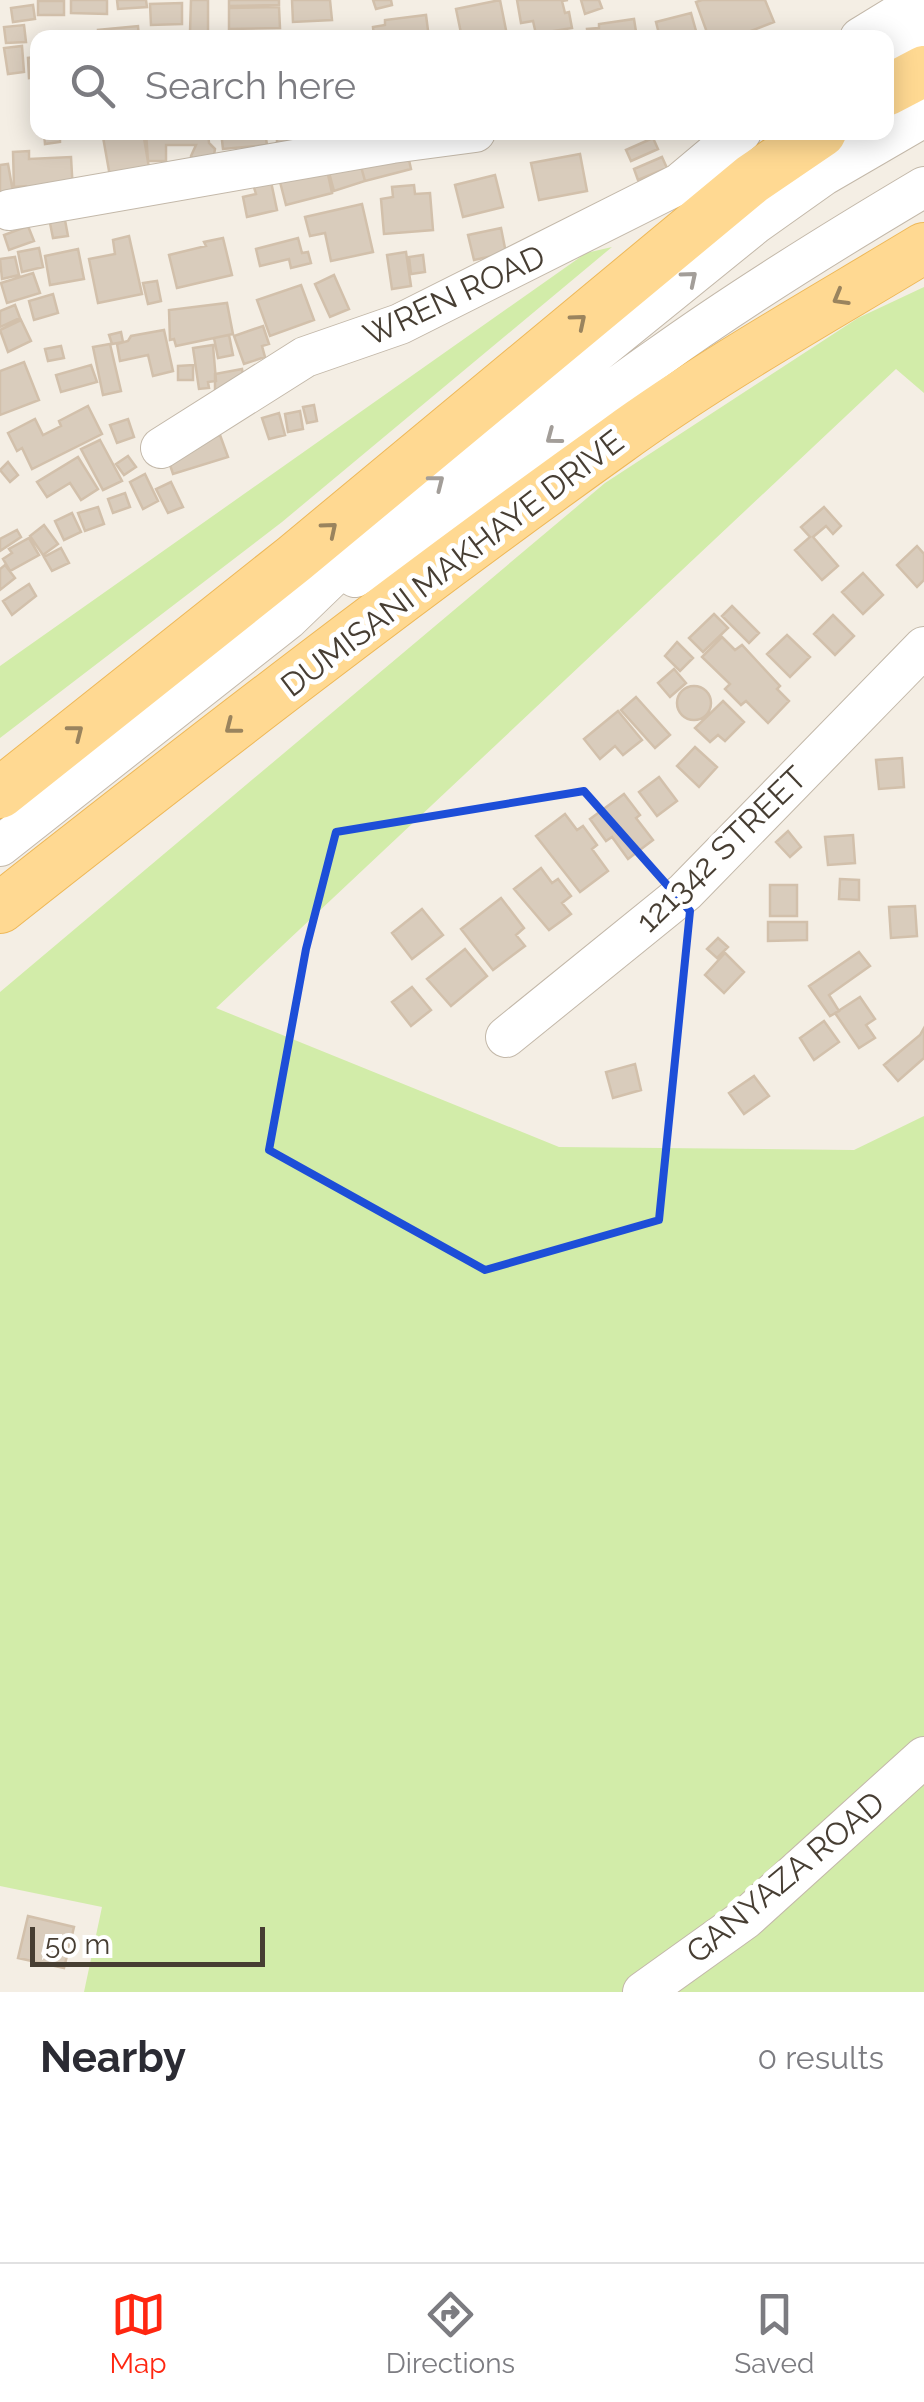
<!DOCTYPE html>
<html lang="en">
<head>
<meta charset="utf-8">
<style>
  body { margin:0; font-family:Raleway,sans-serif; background:#f2f2f3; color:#2b2b33 }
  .scale { position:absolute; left:30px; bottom:25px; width:235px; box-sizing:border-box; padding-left:10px; border:5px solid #473e33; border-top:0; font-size:28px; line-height:35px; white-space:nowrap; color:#473e33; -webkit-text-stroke:8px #fff; paint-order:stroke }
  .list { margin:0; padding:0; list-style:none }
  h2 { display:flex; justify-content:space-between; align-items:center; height:130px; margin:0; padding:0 40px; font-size:42px }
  h2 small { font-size:32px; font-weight:400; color:#7c7c81 }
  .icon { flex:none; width:55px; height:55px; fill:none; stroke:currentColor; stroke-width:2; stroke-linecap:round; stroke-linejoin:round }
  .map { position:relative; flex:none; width:924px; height:1992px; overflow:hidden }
  .search { position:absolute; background:#fff; box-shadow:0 5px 25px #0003; left:30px; right:30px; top:30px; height:110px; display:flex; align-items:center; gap:25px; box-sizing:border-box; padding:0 35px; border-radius:20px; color:#7c7c81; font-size:38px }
  .sheet { height:270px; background:#fff }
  nav { display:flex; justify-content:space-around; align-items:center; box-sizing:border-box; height:140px; border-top:2px solid #e1e1e2; background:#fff; font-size:28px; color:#7c7c81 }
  nav a { display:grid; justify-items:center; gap:5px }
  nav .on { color:#ff2610 }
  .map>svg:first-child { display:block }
</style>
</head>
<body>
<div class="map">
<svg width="924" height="1992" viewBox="0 0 924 1992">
  <rect width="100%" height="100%" fill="#f4eee4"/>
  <path fill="#d2eca9" d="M 612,247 L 282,522 L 0,738 L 0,666 L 586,253 Z
    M 924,287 L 924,393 L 896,369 L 216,1008 L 559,1147 L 854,1150 L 924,1116 L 924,1992 L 84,1992 L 102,1907 L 0,1886 L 0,992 L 605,483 L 858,318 Z"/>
  <path fill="#d9ccbc" stroke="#d2c0ab" stroke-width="2.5" d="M 71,0 L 107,0 L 107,14 L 71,13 Z
    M 117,0 L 146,0 L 147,7 L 118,9 Z
    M 191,0 L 208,0 L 208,32 L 190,32 Z
    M 229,0 L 279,0 L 279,5 L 229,6 Z
    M 292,0 L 330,0 L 332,20 L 293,22 Z
    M 373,0 L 391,0 L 392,5 L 376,9 Z
    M 500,0 L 507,35 L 462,38 L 456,9 Z
    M 517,0 L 568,0 L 562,1 L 565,13 L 569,12 L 572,28 L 536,34 L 533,21 L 521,23 Z
    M 581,0 L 599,0 L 602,8 L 585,14 Z
    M 702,0 L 765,0 L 774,22 L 733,38 L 709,38 L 696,2 Z
    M 38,1 L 64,1 L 64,15 L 38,15 Z
    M 182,3 L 182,24 L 151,25 L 150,4 Z
    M 33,5 L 35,19 L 13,22 L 11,8 Z
    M 279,7 L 280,28 L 229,29 L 229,8 Z
    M 691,13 L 698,38 L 660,38 L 656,22 Z
    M 426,15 L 429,38 L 374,38 L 373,27 L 385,25 L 385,20 Z
    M 634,19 L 637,38 L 588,38 L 587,29 L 599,28 L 599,24 Z
    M 24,25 L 26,42 L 6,43 L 4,27 Z
    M 138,26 L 139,38 L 75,38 L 98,35 L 98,30 Z
    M 22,46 L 24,72 L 8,74 L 4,48 Z
    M 38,57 L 38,77 L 29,78 L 28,58 Z
    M 44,132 L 60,132 L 60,142 L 45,144 Z
    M 143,132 L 150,174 L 111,182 L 103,137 Z
    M 146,132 L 208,132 L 209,143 L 215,149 L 213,161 L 199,165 L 191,156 L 196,145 L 166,145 L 166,161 L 148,161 Z
    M 221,132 L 265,132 L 267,145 L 223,149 Z
    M 277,132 L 294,132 L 294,147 L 277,147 Z
    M 653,138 L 658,149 L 631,161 L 626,150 Z
    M 29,151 L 29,159 L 71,157 L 73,192 L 27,194 L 26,186 L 14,187 L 13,152 Z
    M 407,151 L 411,169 L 365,181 L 360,163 Z
    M 580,154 L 587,191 L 539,200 L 531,163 Z
    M 662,157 L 667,168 L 638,180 L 634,169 Z
    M 360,163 L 365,181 L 334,191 L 327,165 Z
    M 8,164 L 13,192 L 0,194 L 0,165 Z
    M 327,170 L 332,193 L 286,205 L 280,182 Z
    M 495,175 L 503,207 L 463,217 L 455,185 Z
    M 270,177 L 277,210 L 247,217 L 243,197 L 256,194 L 252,181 Z
    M 414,185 L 415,194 L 430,193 L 433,230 L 384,234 L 381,199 L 393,197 L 392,187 Z
    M 362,204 L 373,252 L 331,261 L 325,233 L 310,236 L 305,217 Z
    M 64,215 L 68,236 L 53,238 L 49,218 Z
    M 28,226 L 34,241 L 9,250 L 4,235 Z
    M 501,228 L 506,253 L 474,260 L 468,235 Z
    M 129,236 L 142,294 L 98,303 L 89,259 L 115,254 L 113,240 Z
    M 223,238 L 232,275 L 177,288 L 169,255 L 206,246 L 204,242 Z
    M 298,238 L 302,253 L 308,252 L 311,263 L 291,268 L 289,259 L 260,266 L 256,249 Z
    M 39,248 L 43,267 L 22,272 L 18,252 Z
    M 78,249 L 84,279 L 50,285 L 45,256 Z
    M 406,252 L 411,286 L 392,289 L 387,255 Z
    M 423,255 L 425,272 L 411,274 L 409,257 Z
    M 15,257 L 19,275 L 2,279 L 0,259 Z
    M 33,273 L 40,293 L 7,303 L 1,283 Z
    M 334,275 L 349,309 L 330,317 L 315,284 Z
    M 157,281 L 161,301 L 148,304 L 143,283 Z
    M 301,285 L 314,320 L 270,336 L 257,300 Z
    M 53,294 L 58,313 L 34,320 L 29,301 Z
    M 227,303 L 233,334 L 176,346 L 174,339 L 170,340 L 169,310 Z
    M 15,305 L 20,318 L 0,327 L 0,311 Z
    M 21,320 L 31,341 L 8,352 L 0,330 Z
    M 263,326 L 269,344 L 262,346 L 265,357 L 244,364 L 234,336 Z
    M 164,330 L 173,371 L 153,376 L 148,355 L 120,361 L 117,344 L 128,341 L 131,336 Z
    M 121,332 L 123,342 L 112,344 L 109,335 Z
    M 229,335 L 233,355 L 218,358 L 214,338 Z
    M 110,344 L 121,391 L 103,395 L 93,347 Z
    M 213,345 L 216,381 L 208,382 L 209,388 L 199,389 L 193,348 Z
    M 61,346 L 64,358 L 48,361 L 45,349 Z
    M 24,362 L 39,400 L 0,415 L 0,371 Z
    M 91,365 L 97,382 L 61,392 L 56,375 Z
    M 193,365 L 193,380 L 178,380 L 178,366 Z
    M 242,369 L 245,387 L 215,396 L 215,374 Z
    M 314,405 L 317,421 L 307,423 L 303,407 Z
    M 88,406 L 102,434 L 32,469 L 22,448 L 17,451 L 8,433 L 35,419 L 43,435 L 61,426 L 59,421 Z
    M 300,411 L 303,429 L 288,432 L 285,414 Z
    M 279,413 L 285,435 L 269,439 L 262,418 Z
    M 128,419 L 134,437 L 117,443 L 110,425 Z
    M 220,435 L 228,457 L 173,474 L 166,453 Z
    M 100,440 L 122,481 L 103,490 L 81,449 Z
    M 128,456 L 136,467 L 124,475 L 116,464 Z
    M 78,457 L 98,489 L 81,500 L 70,483 L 47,497 L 37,482 Z
    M 8,462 L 18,475 L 10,482 L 0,470 Z
    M 145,474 L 158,501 L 143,509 L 130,482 Z
    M 171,482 L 183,507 L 168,513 L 156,489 Z
    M 125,493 L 130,507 L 113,513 L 108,499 Z
    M 98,507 L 104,524 L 85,531 L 78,513 Z
    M 824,507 L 841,526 L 833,534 L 826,526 L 813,537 L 838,566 L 822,580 L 795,550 L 810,537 L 801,527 Z
    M 72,513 L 81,532 L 64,540 L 55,521 Z
    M 44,525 L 58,544 L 43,555 L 30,536 Z
    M 17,530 L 21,537 L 0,551 L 0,539 Z
    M 29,538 L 39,555 L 10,571 L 3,559 L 12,553 L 9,549 Z
    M 917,546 L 924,554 L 924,580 L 917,587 L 897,565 Z
    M 61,548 L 69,563 L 52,571 L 44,557 Z
    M 5,565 L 15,578 L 0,590 L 0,569 Z
    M 863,573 L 883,595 L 863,614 L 842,592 Z
    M 29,584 L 36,596 L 12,615 L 3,601 Z
    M 732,606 L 759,633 L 749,643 L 722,616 Z
    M 714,614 L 728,628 L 703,652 L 689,638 Z
    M 833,615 L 854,636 L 835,655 L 814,634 Z
    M 787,635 L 810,657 L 790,677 L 767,654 Z
    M 722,637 L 735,650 L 742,645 L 780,686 L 777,689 L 789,701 L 768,723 L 746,701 L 741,705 L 725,689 L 730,684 L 702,657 Z
    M 677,642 L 693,658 L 680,671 L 665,656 Z
    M 674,669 L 686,683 L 670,697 L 658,683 Z
    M677 703a17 17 0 1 1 34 0a17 17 0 1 1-34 0Z
    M 636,697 L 670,735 L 655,748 L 621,710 Z
    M 723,701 L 744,722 L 725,741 L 718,735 L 710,742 L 695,728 Z
    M 618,711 L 642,740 L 623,755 L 615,746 L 600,759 L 584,739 Z
    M 695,747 L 717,767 L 699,787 L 677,766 Z
    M 902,758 L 904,787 L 879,789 L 876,760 Z
    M 659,777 L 677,801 L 657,816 L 639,792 Z
    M 624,794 L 640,815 L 636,818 L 653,840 L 628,859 L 612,837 L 606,841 L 590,819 Z
    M 565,814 L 577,830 L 583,826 L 597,845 L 592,849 L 608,871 L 580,892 L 536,836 Z
    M 788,831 L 801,847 L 790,857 L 776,842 Z
    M 853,835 L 855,863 L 828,865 L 825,837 Z
    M 541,868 L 552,883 L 558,879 L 571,896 L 562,903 L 571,914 L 549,930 L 514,889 Z
    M 840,879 L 859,880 L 859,900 L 839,899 Z
    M 770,885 L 797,885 L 797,916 L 770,916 Z
    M 501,898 L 524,928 L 516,935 L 525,946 L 493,970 L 461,929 Z
    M 915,906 L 917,936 L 891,938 L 889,907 Z
    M 422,909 L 443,935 L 412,959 L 392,933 Z
    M 768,922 L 807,922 L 807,940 L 768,941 Z
    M 718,938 L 728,947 L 717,958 L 707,949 Z
    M 465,949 L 487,976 L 451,1006 L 427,979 Z
    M 859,952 L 870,966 L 829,995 L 839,1011 L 830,1016 L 809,986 Z
    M 725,953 L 744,972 L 724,993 L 705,975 Z
    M 412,987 L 431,1010 L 411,1026 L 392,1002 Z
    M 860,997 L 875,1019 L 866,1025 L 875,1038 L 859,1048 L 835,1013 Z
    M 824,1021 L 839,1042 L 814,1060 L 800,1038 Z
    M 924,1028 L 924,1058 L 898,1081 L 884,1065 L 920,1035 Z
    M 635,1064 L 641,1090 L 613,1098 L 606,1072 Z
    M 754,1076 L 769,1096 L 744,1114 L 729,1093 Z
    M 28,1916 L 74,1927 L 64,1968 L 18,1958 Z"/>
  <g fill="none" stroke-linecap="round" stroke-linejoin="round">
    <g stroke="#c3b8a9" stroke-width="42">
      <path id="minor" d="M 860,38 L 922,0
        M 886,75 L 924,38
        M 9,210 L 392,143 L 475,132
        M 161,448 L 305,357 L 400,324 L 679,184 L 741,132
        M 355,577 C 461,511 554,430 656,359 C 742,297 833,241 924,187
        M 0,846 L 288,619 L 397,514 L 755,224 L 824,175 L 924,117
        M 506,1037 L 685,892 L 924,647
        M 643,1992 L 745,1919 L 924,1757"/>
    </g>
    <g stroke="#eeb858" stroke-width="52">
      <path id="major" d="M 886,91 L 924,71
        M 0,793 L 294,559 L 752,179 L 821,132
        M 0,908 C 202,749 406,591 616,441 C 714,370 820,311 924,248"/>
    </g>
    <use href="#minor" stroke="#fff" stroke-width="40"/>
    <use href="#major" stroke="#ffd992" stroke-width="50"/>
  </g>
  <defs><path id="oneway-chevron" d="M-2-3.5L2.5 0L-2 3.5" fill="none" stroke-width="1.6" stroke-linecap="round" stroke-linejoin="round" transform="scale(2.5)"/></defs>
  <g stroke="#a39e99">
    <use href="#oneway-chevron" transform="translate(690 278) rotate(-40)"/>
    <use href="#oneway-chevron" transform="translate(553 437) rotate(143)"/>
    <use href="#oneway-chevron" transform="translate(437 482) rotate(-38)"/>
  </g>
  <g stroke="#9a845e">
    <use href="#oneway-chevron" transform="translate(840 298) rotate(150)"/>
    <use href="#oneway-chevron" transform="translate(579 321) rotate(-40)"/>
    <use href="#oneway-chevron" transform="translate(330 529) rotate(-40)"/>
    <use href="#oneway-chevron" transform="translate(232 727) rotate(142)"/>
    <use href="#oneway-chevron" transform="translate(76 732) rotate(-38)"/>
  </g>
  <path fill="none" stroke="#1d4ed8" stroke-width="8" stroke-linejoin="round" d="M 584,791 L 690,911 L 659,1220 L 485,1270 L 269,1150 L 306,949 L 336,832 Z"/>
  <g text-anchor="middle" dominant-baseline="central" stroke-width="10" stroke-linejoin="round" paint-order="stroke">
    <g font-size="32" fill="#473e33" stroke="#fff">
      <text transform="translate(454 295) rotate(-25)">WREN ROAD</text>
      <text transform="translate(452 563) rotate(-37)">DUMISANI MAKHAYE DRIVE</text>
      <text transform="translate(721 849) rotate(-44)">121342 STREET</text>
      <text transform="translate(785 1877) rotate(-40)">GANYAZA ROAD</text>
    </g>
  </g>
</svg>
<div class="scale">50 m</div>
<div class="search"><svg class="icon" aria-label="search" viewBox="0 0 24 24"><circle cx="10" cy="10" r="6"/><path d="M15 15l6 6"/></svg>Search here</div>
</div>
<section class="sheet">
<h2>Nearby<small>0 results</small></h2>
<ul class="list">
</ul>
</section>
<nav>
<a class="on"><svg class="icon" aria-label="map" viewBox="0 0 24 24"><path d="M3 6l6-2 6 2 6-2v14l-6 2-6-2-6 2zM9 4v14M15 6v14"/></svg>Map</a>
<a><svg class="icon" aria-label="directions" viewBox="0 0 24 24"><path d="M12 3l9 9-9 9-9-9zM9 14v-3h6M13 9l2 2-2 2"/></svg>Directions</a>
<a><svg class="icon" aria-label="saved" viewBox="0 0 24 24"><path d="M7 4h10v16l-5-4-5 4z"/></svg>Saved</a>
</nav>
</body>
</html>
